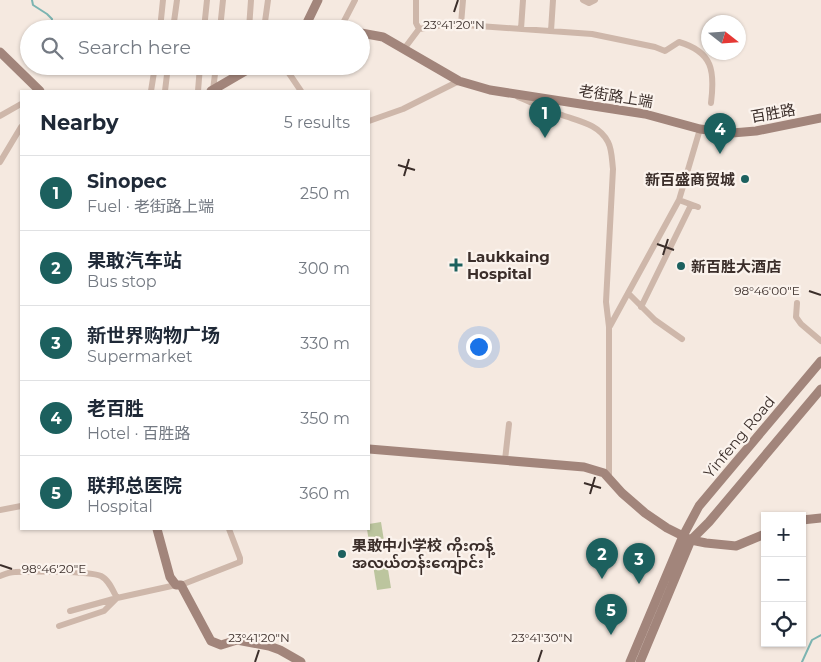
<!DOCTYPE html>
<html lang="en">
<head>
<meta charset="utf-8">
<style>
  body { margin:0; font-family:Montserrat,"Noto Sans SC","Noto Sans Myanmar",sans-serif; background:#f2f2f3; color:#1f2937 }
  .controls { position:absolute; right:15px; bottom:15px; display:grid; overflow:hidden; border-radius:0px; box-shadow:0 1px 4px #0004 }
  .controls button { width:45px; height:45px; display:grid; place-items:center; padding:0; border:0; border-bottom:1px solid #e0e1e3; background:#fff; color:#1f2937; font:25px sans-serif }
  .compass { position:absolute; left:701px; top:15px; width:45px; height:45px; border-radius:50%; background:#fff; box-shadow:0 1px 4px #0004; rotate:107deg }
  .you { position:absolute; left:478px; top:346px; width:18px; height:18px; margin:-12px; border:4px solid #fff; border-radius:50%; background:#1a73e8; box-shadow:0 0 0 8px #1a73e833 }
  .badge { display:grid; place-items:center; width:32px; height:32px; border-radius:50%; background:#1c605e; color:#fff; font-size:16px; font-weight:700 }
  .pin { position:absolute; translate:-50% -41px; filter:drop-shadow(0 1px 2px #0008) }
  .pin::after { content:''; position:absolute; top:26px; width:18px; height:15px; background:inherit; clip-path:polygon(0 0,100% 0,50% 100%) }
  .list { margin:0; padding:0; list-style:none }
  h2 { display:flex; justify-content:space-between; align-items:center; height:65px; margin:0; padding:0 20px; font-size:21px }
  h2 small { font-size:16px; font-weight:400; color:#747a83 }
  .list li { display:grid; grid-template-columns:32px 1fr auto; gap:15px; align-items:center; box-sizing:border-box; height:75px; padding:0 20px; border-top:1px solid #e0e1e3 }
  .list b { display:block; font-size:19px; white-space:nowrap }
  .list p { margin:0; font-size:16px; white-space:nowrap; color:#747a83 }
  .list em { font-size:16px; font-style:normal; color:#747a83 }
  .icon { flex:none; width:28px; height:28px; fill:none; stroke:currentColor; stroke-width:2; stroke-linecap:round; stroke-linejoin:round }
  .map { position:relative; flex:none; width:821px; height:662px; overflow:hidden }
  .search { position:absolute; background:#fff; box-shadow:0 1px 4px #0004; left:20px; top:20px; width:350px; height:55px; display:flex; align-items:center; gap:12px; box-sizing:border-box; padding:0 18px; border-radius:28px; color:#747a83; font-size:19px }
  .panel { position:absolute; background:#fff; box-shadow:0 1px 4px #0004; left:20px; top:90px; width:350px; height:440px; border-radius:0px }
  .map>svg:first-child { display:block }
</style>
</head>
<body>
<div class="map">
<svg width="821" height="662" viewBox="0 0 821 662">
  <rect width="100%" height="100%" fill="#f5e9e0"/>
  <path fill="#bcc59e" d="M 381,522 L 385,547 L 370,549 L 367,529 L 369,529 L 369,524 Z
    M 387,563 L 391,588 L 377,590 L 373,565 Z"/>
  <g fill="none" stroke-linecap="round" stroke-linejoin="round">
    <path stroke="#7cb4b1" stroke-width="2" d="M 32,0 L 33,5 L 47,14 L 52,19 L 51,29
      M 802,662 L 812,640 L 821,635"/>
    <path stroke="#ceb7aa" stroke-width="6" d="M 583,0 L 589,3 L 595,0
      M 461,24 L 463,0
      M 160,29 L 163,0
      M 173,29 L 177,0
      M 204,29 L 207,0
      M 220,29 L 223,0
      M 249,29 L 251,0
      M 264,29 L 268,0
      M 340,29 L 355,0
      M 419,29 L 451,24 L 592,34 L 655,47 L 665,51 L 679,42 C 713,52 715,71 711,103
      M 521,29 L 523,0
      M 551,31 L 553,0
      M 404,49 L 419,29 L 416,23 L 416,0
      M 284,66 L 301,91
      M 213,90 L 216,66
      M 151,91 L 155,66
      M 165,91 L 168,66
      M 198,91 L 200,66
      M 518,97 C 533,103 547,110 562,115 C 578,121 599,124 608,142 C 612,149 612,161 613,169 L 606,302 L 609,327 L 609,478
      M 0,116 L 21,104
      M 369,121 L 403,109 L 459,81
      M 0,162 L 21,127
      M 679,200 L 698,207
      M 628,293 L 655,320 L 682,339
      M 797,303 L 796,317 L 801,324 L 821,341
      M 641,307 L 691,205
      M 610,326 L 679,200 L 700,129
      M 505,460 L 509,424
      M 0,510 L 21,506
      M 0,576 C 5,574 9,572 15,572 C 29,571 90,571 101,576 C 109,580 113,591 117,598 L 176,585
      M 181,585 L 240,562 L 240,558 L 229,529
      M 59,626 L 104,611 L 117,598 L 70,611"/>
    <path stroke="#a2857b" stroke-width="9" d="M 304,29 L 318,0
      M 361,33 L 383,37 L 459,81 L 490,90 L 645,114 L 700,129 L 732,133 L 756,131 L 821,118
      M 0,52 L 40,91
      M 211,91 L 254,66
      M 369,449 L 584,467 L 604,473 L 622,493 L 645,513 L 667,528 L 691,540 L 706,543 L 736,546 L 765,534
      M 802,520 L 821,518
      M 157,529 L 170,577 L 176,585 L 181,585 L 211,641 L 221,645 L 237,640 L 269,646 L 280,650 L 301,662
      M 630,662 L 683,536 L 699,506 L 821,361
      M 640,662 L 691,540 L 709,522 L 821,389"/>
  </g>
  <path fill="none" stroke="#3b2e2a" stroke-width="2" d="M 454,12 L 458,0M 398,165 L 415,170M 404,176 L 409,159M 657,244 L 674,250M 663,255 L 668,239M 809,291 L 821,295M 584,483 L 601,488M 590,494 L 595,477M 0,565 L 12,569M 255,662 L 259,650M 538,662 L 542,650"/>
  <g fill="#1c605e" stroke="#fbf3ed" stroke-width="2">
    <circle cx="745" cy="179" r="5"/>
    <path d="M453.5 257.5h5v5h5v5h-5v5h-5v-5h-5v-5h5z"/>
    <circle cx="681" cy="266" r="5"/>
    <circle cx="342" cy="554" r="5"/>
  </g>
  <g text-anchor="middle" dominant-baseline="central" stroke-width="4.5" stroke-linejoin="round" paint-order="stroke">
    <g font-size="15" fill="#3b2e2a" stroke="#fbf3ed">
      <text transform="translate(616 96) rotate(9)">老街路上端</text>
      <text transform="translate(773 113) rotate(-10)">百胜路</text>
      <text transform="translate(739 437) rotate(-50)">Yinfeng Road</text>
    </g>
    <g font-size="15" font-weight="bold" fill="#3b2e2a" stroke="#fbf3ed" text-anchor="start">
      <text x="735" y="179" text-anchor="end">新百盛商贸城</text>
      <text x="467" y="256">Laukkaing<tspan x="467" dy="17">Hospital</tspan></text>
      <text x="691" y="266">新百胜大酒店</text>
      <text x="352" y="545">果敢中小学校 ကိုးကန့်<tspan x="352" dy="17">အလယ်တန်းကျောင်း</tspan></text>
    </g>
  </g>
  <g font-size="12" text-anchor="middle" fill="#3b2e2a" stroke="#fbf3ed" stroke-width="4.5" stroke-linejoin="round" paint-order="stroke">
    <text x="454" y="29">23°41'20"N</text>
    <text x="767" y="295">98°46'00"E</text>
    <text x="54" y="573">98°46'20"E</text>
    <text x="259" y="642">23°41'20"N</text>
    <text x="542" y="642">23°41'30"N</text>
  </g>
</svg>
<div class="controls">
<button>+</button>
<button>−</button>
<button><svg class="icon" aria-label="locate" viewBox="0 0 24 24"><circle cx="12" cy="12" r="6"/><path d="M12 2v4M12 18v4M2 12h4M18 12h4"/></svg></button>
</div>
<svg class="compass" viewBox="-18 -18 36 36"><path d="M0-13l5 13h-10z" fill="#e53935"/><path d="M0 13l5-13h-10z" fill="#747a83"/></svg>
<div class="you"></div>
<div class="pin badge" style="left:545px;top:138px">1</div>
<div class="pin badge" style="left:602px;top:579px">2</div>
<div class="pin badge" style="left:639px;top:584px">3</div>
<div class="pin badge" style="left:720px;top:154px">4</div>
<div class="pin badge" style="left:611px;top:635px">5</div>
<div class="search"><svg class="icon" aria-label="search" viewBox="0 0 24 24"><circle cx="10" cy="10" r="6"/><path d="M15 15l6 6"/></svg>Search here</div>
<section class="panel">
<h2>Nearby<small>5 results</small></h2>
<ul class="list">
<li><span class="badge">1</span><div><b>Sinopec</b><p>Fuel · 老街路上端</p></div><em>250 m</em></li>
<li><span class="badge">2</span><div><b>果敢汽车站</b><p>Bus stop</p></div><em>300 m</em></li>
<li><span class="badge">3</span><div><b>新世界购物广场</b><p>Supermarket</p></div><em>330 m</em></li>
<li><span class="badge">4</span><div><b>老百胜</b><p>Hotel · 百胜路</p></div><em>350 m</em></li>
<li><span class="badge">5</span><div><b>联邦总医院</b><p>Hospital</p></div><em>360 m</em></li>
</ul>
</section>
</div>
</body>
</html>
